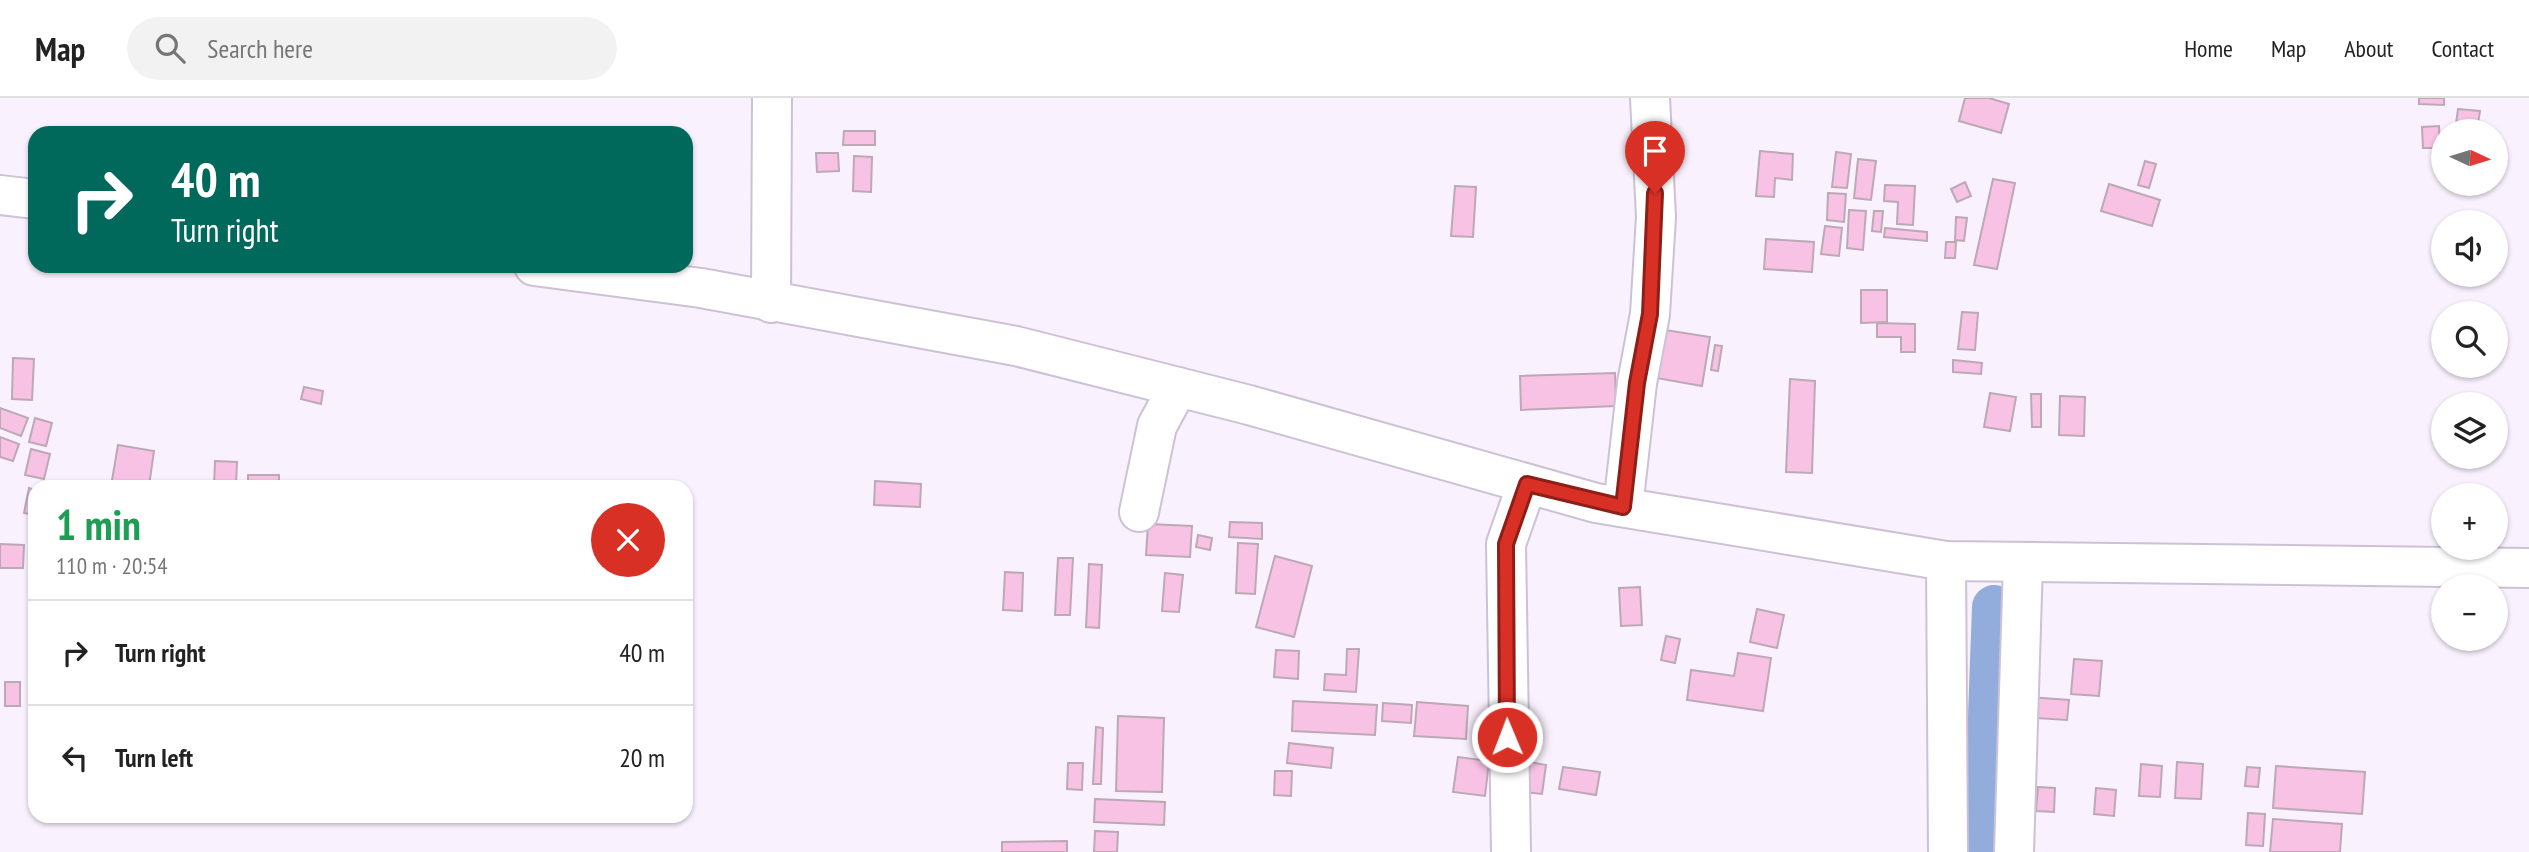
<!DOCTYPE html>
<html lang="en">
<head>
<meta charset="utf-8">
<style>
  body { margin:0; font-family:"PT Sans Narrow",sans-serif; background:#f2f2f2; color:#222; height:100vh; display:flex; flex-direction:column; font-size:26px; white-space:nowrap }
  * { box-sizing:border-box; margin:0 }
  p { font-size:23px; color:#767676 }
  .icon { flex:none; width:38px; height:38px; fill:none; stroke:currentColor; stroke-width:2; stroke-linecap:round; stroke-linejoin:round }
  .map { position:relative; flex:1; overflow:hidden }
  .side { position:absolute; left:28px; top:382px; width:665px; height:343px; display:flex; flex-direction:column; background:#fff; border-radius:21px; box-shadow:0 2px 5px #0004 }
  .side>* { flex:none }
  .hud { position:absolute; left:28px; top:28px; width:665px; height:147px; border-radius:21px; box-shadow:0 2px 5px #0004; background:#00695c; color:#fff; overflow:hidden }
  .needle { width:46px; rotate:94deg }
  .tools { position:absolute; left:2431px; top:21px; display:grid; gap:14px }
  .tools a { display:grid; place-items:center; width:77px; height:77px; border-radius:50%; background:#fff; box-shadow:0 2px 5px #0004; font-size:35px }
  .pin { position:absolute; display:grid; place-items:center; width:60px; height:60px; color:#fff; margin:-72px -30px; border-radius:50% 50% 50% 0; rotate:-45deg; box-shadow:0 0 7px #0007 }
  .pin .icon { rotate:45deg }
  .me { position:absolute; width:77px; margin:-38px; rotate:359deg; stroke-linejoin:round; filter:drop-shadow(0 0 5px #0008) }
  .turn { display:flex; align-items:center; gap:24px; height:147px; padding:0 28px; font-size:32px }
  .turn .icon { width:91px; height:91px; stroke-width:2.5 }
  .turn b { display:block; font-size:49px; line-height:60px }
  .round { display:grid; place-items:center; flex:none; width:74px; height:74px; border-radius:37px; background:#f2f2f2 }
  .head { display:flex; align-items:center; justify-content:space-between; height:119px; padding:0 28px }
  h1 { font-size:42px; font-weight:700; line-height:52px; color:#1e9e55 }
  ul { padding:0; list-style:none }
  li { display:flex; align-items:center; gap:21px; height:105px; padding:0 28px; border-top:2px solid #e0e0e0 }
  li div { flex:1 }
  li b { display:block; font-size:26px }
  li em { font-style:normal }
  header { display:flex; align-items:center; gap:42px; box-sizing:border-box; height:98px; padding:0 35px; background:#fff; border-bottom:2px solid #e0e0e0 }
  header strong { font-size:33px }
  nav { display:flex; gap:38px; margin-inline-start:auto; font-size:24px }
  .search { width:490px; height:63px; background:#f2f2f2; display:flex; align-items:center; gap:18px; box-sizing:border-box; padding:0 24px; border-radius:38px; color:#767676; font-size:26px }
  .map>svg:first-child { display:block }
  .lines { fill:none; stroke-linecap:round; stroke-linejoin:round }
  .canal { stroke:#92acdc; stroke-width:44 }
  .building { fill:#f8c2e5; stroke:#bda8b5; stroke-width:2 }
  .minor-casing { stroke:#cdc1d5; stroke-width:42 }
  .highway-casing { stroke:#cdc1d5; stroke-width:42 }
  .minor { stroke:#fff; stroke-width:38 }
  .highway { stroke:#fff; stroke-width:38 }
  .route-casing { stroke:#8d1f18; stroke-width:18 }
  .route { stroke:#d93025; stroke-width:12 }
</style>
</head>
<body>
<header>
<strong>Map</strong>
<div class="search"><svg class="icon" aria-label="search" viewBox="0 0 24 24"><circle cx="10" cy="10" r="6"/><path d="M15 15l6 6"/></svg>Search here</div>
<nav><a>Home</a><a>Map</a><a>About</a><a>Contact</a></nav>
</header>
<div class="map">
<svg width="2529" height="754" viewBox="0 0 2529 754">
  <rect width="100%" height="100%" fill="#f9f1fd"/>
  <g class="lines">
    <!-- canal -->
    <path class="canal" d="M1985 754 1994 509"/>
  </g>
  <!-- building -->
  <g class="building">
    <path d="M1965 0H1989L2009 6 2001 35 1959 23Z"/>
    <path d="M2419 0H2444V7L2419 6Z"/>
    <path d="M2458 11 2480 13 2477 33H2455Z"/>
    <path d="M2439 28 2440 50H2423L2422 29Z"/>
    <path d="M844 33H875V47H843Z"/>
    <path d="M1760 53 1793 56 1792 82 1775 80 1774 99 1756 98Z"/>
    <path d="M1836 54 1851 56 1847 90 1832 89Z"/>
    <path d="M816 55H838L839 73 817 74Z"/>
    <path d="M854 58 872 59 871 94 853 93Z"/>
    <path d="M1858 61 1876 63 1871 102 1854 100Z"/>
    <path d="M2145 63 2156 66 2149 90 2138 87Z"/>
    <path d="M1993 81 2015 85 1997 171 1974 167Z"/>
    <path d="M1965 84 1971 98 1957 104 1951 91Z"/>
    <path d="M2109 86 2160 102 2152 128 2101 113Z"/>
    <path d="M1885 87 1915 88 1913 127 1897 126 1898 104 1884 103Z"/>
    <path d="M1455 88 1476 89 1473 139 1451 138Z"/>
    <path d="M1828 95 1846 96 1844 124 1827 122Z"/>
    <path d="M1849 112 1866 113 1863 152 1847 150Z"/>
    <path d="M1874 113H1883L1881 134 1872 133Z"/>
    <path d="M1956 119 1967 120 1964 143 1955 142Z"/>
    <path d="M1825 128 1842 130 1839 158 1821 156Z"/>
    <path d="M1885 130 1927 134V143L1884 139Z"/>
    <path d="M1766 141 1814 144 1812 174 1764 171Z"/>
    <path d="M1946 144H1956L1955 160H1945Z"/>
    <path d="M1861 192H1887V224L1861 225Z"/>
    <path d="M1962 214 1978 215 1975 252 1958 251Z"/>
    <path d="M1877 225 1915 226V254H1901V239H1877Z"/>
    <path d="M1659 231 1710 239 1702 288 1651 279Z"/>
    <path d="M1715 247 1722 248 1718 273 1711 272Z"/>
    <path d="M13 260 34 261 32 302 12 301Z"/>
    <path d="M1953 262 1982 265 1981 276 1953 274Z"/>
    <path d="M1615 275 1616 308 1521 312 1520 278Z"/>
    <path d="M1790 281 1815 283 1812 375 1786 374Z"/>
    <path d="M304 289 323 293 321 306 301 301Z"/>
    <path d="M1990 295 2016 299 2010 333 1984 329Z"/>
    <path d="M2031 296H2041V329H2032Z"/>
    <path d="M2060 298 2085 299 2084 338 2059 337Z"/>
    <path d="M0 310 28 320 21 338 0 330Z"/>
    <path d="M35 320 52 325 46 348 29 344Z"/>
    <path d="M0 339 19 346 13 363 0 359Z"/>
    <path d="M118 347 154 353 149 388H111Z"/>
    <path d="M31 351 50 356 44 381 25 377Z"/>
    <path d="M215 363 237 364 236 388H214Z"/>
    <rect x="248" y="377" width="31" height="11"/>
    <path d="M875 383 921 386 920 409 874 407Z"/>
    <path d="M29 390 35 392V417L24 415Z"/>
    <path d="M1230 424 1262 425V441L1229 439Z"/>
    <path d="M1148 426 1192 428 1190 459 1146 457Z"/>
    <path d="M1198 437 1212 440 1210 452 1196 449Z"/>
    <path d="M1238 445 1258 446 1255 496 1236 495Z"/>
    <path d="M0 446 24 447 23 470H0Z"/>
    <path d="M1275 458 1312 468 1294 539 1256 529Z"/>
    <path d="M1058 460H1073L1070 517H1055Z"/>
    <path d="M1089 466 1102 467 1099 530 1086 529Z"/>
    <path d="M1005 474 1023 475 1022 513 1003 512Z"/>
    <path d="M1165 475 1183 477 1179 514 1162 513Z"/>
    <path d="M1640 489 1642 527 1621 528 1619 490Z"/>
    <path d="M1757 511 1784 517 1777 550 1750 544Z"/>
    <path d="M1666 538 1680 541 1675 565 1661 562Z"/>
    <path d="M1347 551H1359L1356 594 1324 592 1325 576 1346 577Z"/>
    <path d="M1276 552 1299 553 1298 581 1274 579Z"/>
    <path d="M1738 555 1771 560 1763 613 1687 602 1691 572 1734 578Z"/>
    <path d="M2074 561 2102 563 2099 598 2071 596Z"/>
    <rect x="5" y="584" width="15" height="24"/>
    <path d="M2004 597 2069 602 2067 622 2003 618Z"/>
    <path d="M1293 603 1377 607 1375 637 1292 633Z"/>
    <path d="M1417 604 1468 608 1466 641 1414 638Z"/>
    <path d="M1383 605 1412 607 1411 625 1382 623Z"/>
    <path d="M1118 618 1164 620 1162 694 1116 693Z"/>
    <path d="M1096 629 1103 630 1101 686H1093Z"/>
    <path d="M1289 645 1333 650 1331 670 1287 665Z"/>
    <path d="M1458 659 1489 663 1485 698 1453 694Z"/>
    <path d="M1529 664 1546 667 1542 696 1524 694Z"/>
    <path d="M2177 664 2203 666 2201 701 2175 700Z"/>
    <path d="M1068 665H1083L1082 692 1067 691Z"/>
    <path d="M2141 666 2162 668 2160 699 2139 698Z"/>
    <path d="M2276 668 2365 674 2362 716 2273 710Z"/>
    <path d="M1563 669 1600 674 1596 697 1559 691Z"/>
    <path d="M2247 669 2260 670 2258 689 2245 688Z"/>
    <path d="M1275 673H1292L1291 698 1274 697Z"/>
    <path d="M2038 689 2055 690 2054 714 2036 713Z"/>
    <path d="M2096 690 2116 692 2114 718 2094 716Z"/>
    <path d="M1095 701 1165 704 1164 727 1094 724Z"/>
    <path d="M2248 715 2265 716 2263 748 2246 747Z"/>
    <path d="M2273 721 2342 726 2340 754H2270Z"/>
    <path d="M1095 733 1118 734 1117 754H1094Z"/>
    <path d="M1067 743V754H1002V744Z"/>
  </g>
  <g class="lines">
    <defs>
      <g id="minor">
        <path d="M771 205 772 0"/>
        <path d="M1623 409 1637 285 1650 216 1656 119 1650 0"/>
        <path d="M1139 414 1157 328 1178 289"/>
        <path d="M1946 463 1948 754"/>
        <path d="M1511 754 1506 446 1527 386"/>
        <path d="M2014 754 2023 464"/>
      </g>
      <g id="highway">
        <path d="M0 97 35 101"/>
        <path d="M534 168 701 190 1016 248 1249 307 1596 405 1946 463 2529 470"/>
      </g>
    </defs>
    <!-- minor casing -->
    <use href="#minor" class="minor-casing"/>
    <!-- highway casing -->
    <use href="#highway" class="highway-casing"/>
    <!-- minor -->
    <use href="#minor" class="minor"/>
    <!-- highway -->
    <use href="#highway" class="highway"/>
  </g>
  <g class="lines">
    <defs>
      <path id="route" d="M1507 639 1506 446 1527 386 1623 409 1637 285 1650 216 1655 95"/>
    </defs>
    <!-- route casing -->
    <use href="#route" class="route-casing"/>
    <!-- route -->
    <use href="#route" class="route"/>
  </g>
</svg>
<div class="tools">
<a><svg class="needle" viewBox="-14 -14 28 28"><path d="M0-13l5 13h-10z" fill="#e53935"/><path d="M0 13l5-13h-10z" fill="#767676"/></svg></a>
<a><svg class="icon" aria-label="sound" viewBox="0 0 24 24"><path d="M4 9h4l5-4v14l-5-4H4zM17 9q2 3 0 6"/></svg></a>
<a><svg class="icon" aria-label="search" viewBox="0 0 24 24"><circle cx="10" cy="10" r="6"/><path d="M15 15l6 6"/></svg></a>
<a><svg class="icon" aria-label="layers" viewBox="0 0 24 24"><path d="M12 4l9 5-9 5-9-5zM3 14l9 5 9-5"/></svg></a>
<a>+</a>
<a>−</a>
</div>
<div class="pin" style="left:1655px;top:95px;background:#d93025"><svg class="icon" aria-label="arrive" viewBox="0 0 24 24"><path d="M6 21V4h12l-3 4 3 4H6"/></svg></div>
<svg class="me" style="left:1507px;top:639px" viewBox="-20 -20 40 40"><circle r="17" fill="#d93025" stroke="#fff" stroke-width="3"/><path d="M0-11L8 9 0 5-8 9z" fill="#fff"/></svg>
<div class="hud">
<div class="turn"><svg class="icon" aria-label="right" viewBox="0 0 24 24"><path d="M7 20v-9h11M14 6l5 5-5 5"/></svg><div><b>40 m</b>Turn right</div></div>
</div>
<section class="side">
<div class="head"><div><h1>1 min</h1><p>110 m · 20:54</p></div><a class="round" style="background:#d93025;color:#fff"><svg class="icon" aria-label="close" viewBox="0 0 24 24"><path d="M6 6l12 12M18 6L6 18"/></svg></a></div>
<ul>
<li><svg class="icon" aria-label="right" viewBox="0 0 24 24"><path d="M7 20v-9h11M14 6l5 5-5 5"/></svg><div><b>Turn right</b></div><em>40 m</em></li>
<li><svg class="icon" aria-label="left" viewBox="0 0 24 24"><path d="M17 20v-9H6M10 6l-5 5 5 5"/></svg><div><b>Turn left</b></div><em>20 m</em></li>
</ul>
</section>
</div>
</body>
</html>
